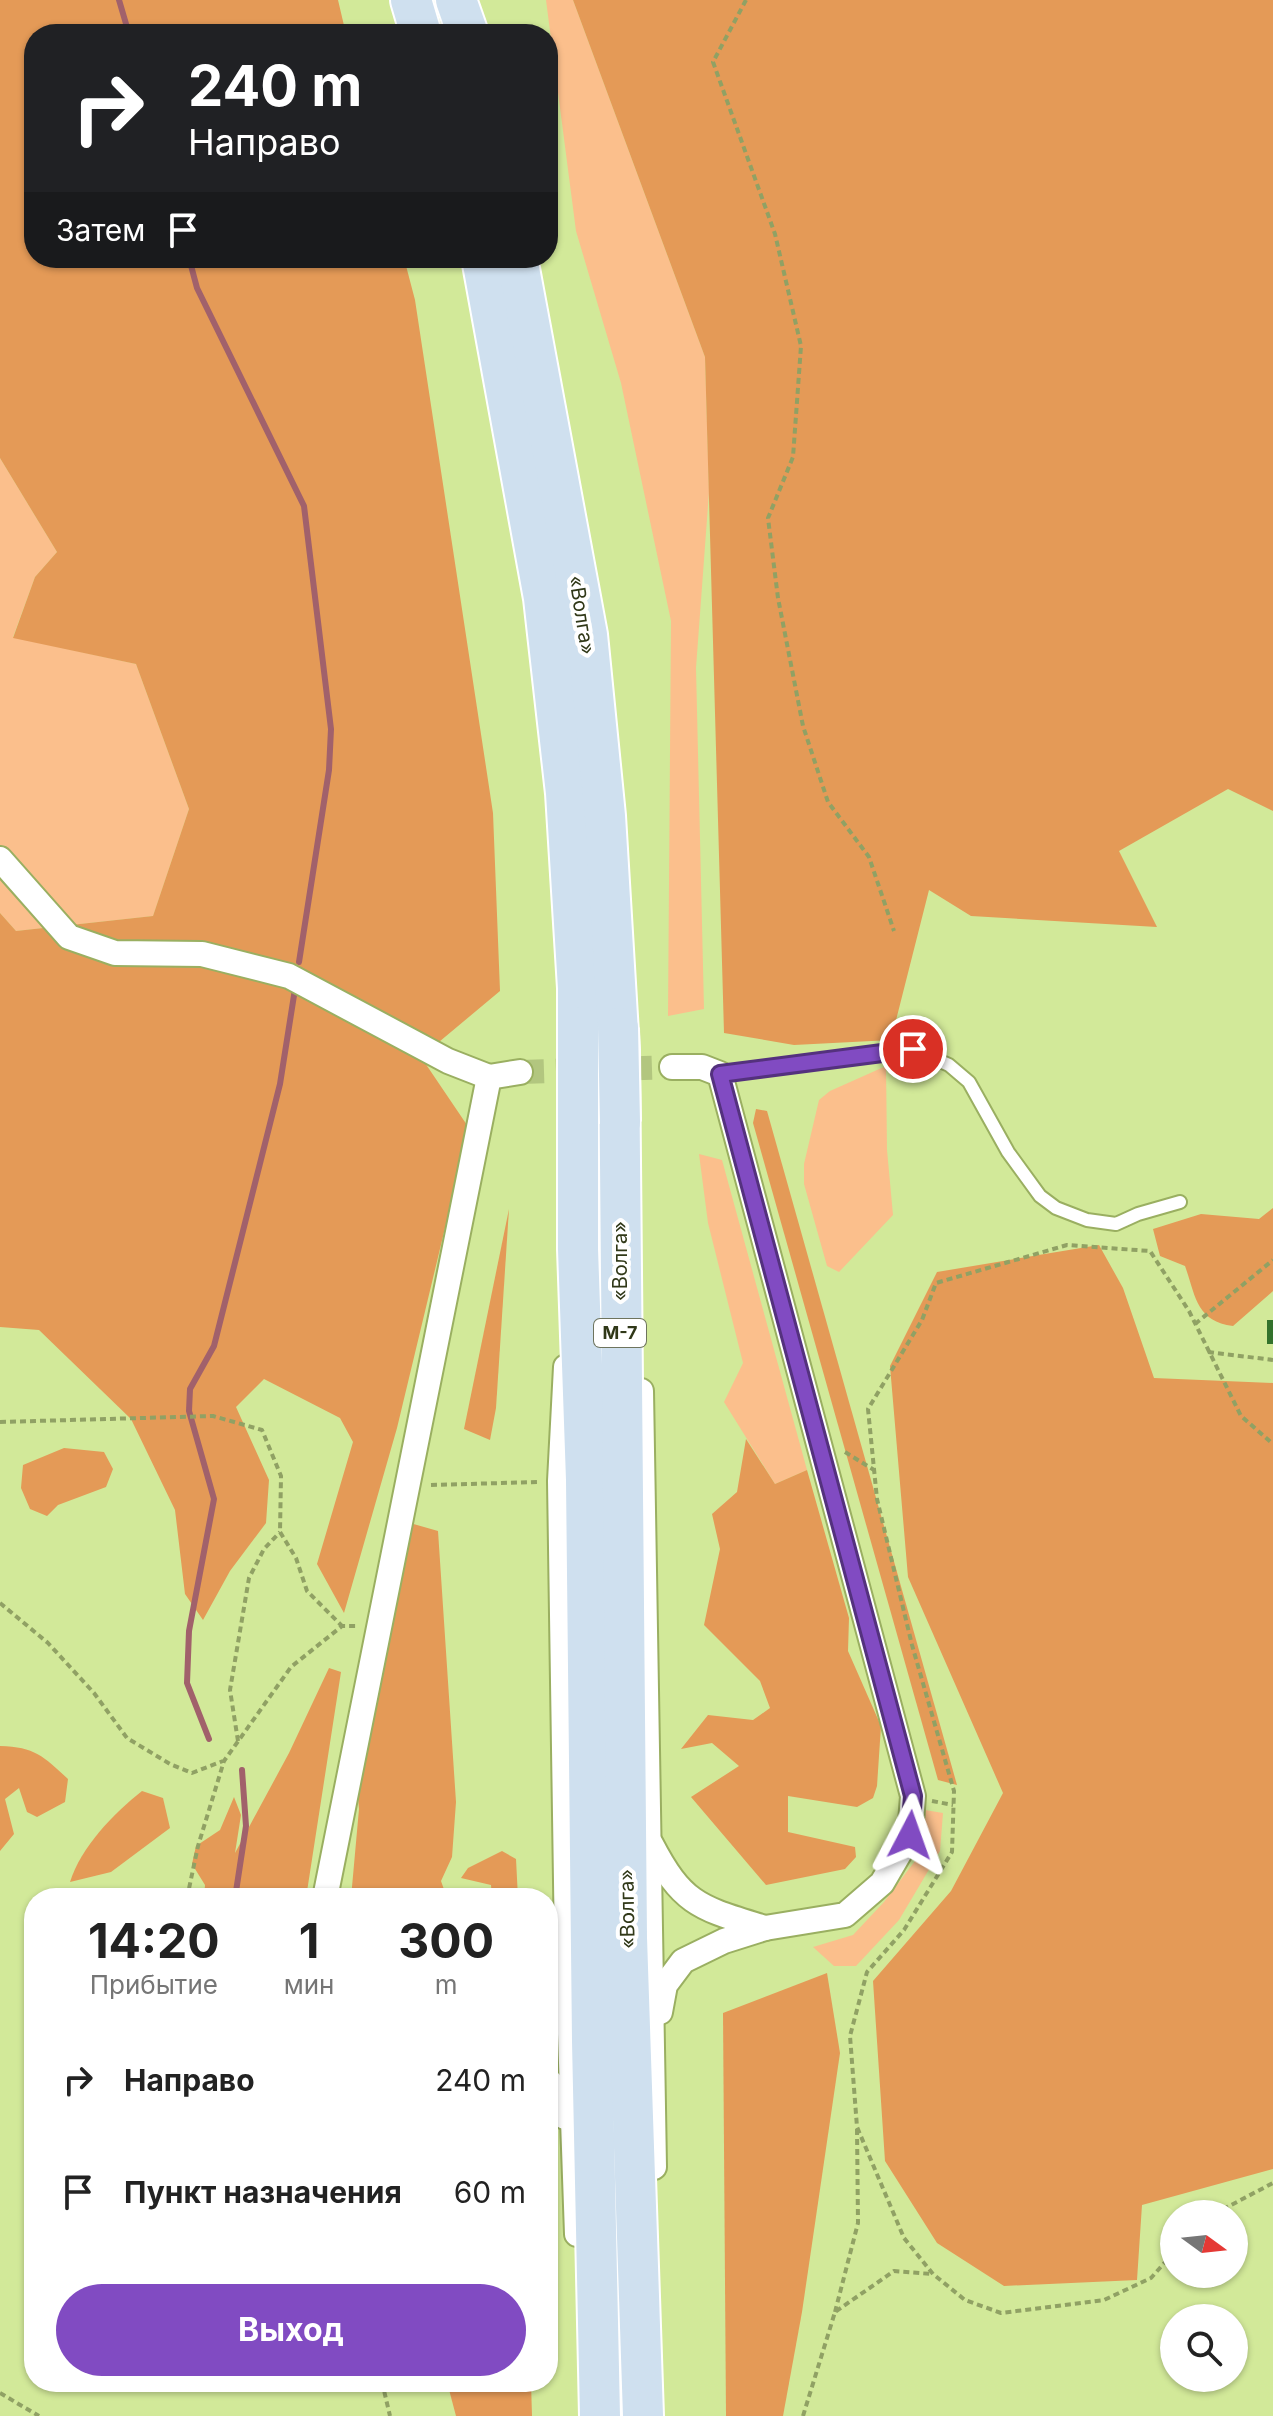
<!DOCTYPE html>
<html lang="ru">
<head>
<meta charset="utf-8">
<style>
  body { margin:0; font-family:Inter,sans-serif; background:#f2f2f2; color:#222; height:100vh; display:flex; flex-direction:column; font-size:30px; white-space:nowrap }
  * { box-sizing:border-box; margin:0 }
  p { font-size:26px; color:#767676 }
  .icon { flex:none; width:44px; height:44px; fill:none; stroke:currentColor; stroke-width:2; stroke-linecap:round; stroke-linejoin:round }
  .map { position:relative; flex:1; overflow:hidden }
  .panel { position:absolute; left:24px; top:1888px; width:534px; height:504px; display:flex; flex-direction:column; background:#fff; border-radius:32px; box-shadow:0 2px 6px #0004 }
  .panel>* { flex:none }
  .guide { position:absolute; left:24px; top:24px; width:534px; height:244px; border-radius:32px; box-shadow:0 2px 6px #0004; background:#202124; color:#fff; overflow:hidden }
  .needle { width:52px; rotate:105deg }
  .controls { position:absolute; left:1160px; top:2200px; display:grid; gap:16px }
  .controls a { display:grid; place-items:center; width:88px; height:88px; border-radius:50%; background:#fff; box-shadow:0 2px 6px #0004; font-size:40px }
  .pin { position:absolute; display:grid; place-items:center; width:68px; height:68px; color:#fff; margin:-34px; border:4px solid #fff; border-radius:50%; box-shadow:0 2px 8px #0007 }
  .me { position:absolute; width:88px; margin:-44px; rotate:4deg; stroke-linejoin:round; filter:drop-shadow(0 0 6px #0008) }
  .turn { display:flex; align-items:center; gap:28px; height:168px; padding:0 32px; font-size:36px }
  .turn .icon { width:104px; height:104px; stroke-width:2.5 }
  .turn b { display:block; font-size:56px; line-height:68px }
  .then { display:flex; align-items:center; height:76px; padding:0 32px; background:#0003; gap:16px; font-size:30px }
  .eta { display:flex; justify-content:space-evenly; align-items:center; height:136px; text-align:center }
  .eta b { font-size:48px; font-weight:700; line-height:56px }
  .cta { display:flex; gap:16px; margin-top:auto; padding:16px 32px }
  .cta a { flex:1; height:92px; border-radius:48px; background:#814bc2; color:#fff; font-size:32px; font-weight:700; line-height:92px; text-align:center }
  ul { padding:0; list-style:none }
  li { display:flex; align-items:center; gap:24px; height:112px; padding:0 32px }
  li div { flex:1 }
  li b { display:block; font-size:30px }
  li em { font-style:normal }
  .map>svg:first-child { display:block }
  .green { fill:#fbbf8c }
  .forest { fill:#e49a57 }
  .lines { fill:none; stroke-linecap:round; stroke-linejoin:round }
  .stream { stroke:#a1616b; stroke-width:6 }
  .building { fill:#33722c }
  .minor-tunnel { stroke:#b2c67f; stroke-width:24; stroke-dasharray:24 12; stroke-linecap:butt }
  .service-casing { stroke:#9aaf61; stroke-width:16 }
  .minor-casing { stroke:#9aaf61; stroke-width:28 }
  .trunk-casing { stroke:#fff; stroke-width:44 }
  .path { stroke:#90a164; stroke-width:4; stroke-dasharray:6 4; stroke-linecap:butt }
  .service { stroke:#fff; stroke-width:12 }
  .minor { stroke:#fff; stroke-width:24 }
  .trunk { stroke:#cfe0ef; stroke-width:40 }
  .trunk-bridge-casing { stroke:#fff; stroke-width:44; stroke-linecap:butt }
  .trunk-bridge { stroke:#cfe0ef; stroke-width:40 }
  .route-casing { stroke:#54317e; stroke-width:20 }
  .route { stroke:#814bc2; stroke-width:14 }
  .labels { text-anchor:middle; stroke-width:8; stroke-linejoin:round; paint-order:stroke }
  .shield { fill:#fff; stroke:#6e745d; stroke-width:2 }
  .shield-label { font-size:18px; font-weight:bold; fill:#303818 }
  .street-label { font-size:20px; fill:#303818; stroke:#fff }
</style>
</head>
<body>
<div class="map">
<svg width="1273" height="2416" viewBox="0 0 1273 2416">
  <rect width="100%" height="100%" fill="#d2e999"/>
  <!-- green -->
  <g class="green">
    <path d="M546 0H573L705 357 709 492 696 668 704 1009 668 1016 671 621 621 383 576 231Z"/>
    <path d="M0 458 57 552 35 577 13 637 136 664 189 809 153 916 16 931 0 913Z"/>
    <path d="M886 1066 887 1150 893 1215 839 1272 827 1266 804 1184V1164L819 1100 830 1091Z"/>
    <path d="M699 1154 722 1160 807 1470 775 1484 724 1402 743 1363 708 1223Z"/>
    <path d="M925 1810 943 1813 940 1851 899 1920 856 1966H834L813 1947 853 1935 884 1902 915 1861Z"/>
  </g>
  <!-- forest -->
  <g class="forest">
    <path d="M0 0H338L346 34H34V258H404L415 300 493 813 500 991 421 1057 469 1128 397 1428 344 1613 317 1564 353 1442 340 1418 264 1379 236 1407 269 1480 266 1523 230 1571 203 1620 185 1594 175 1510 131 1419 39 1330 0 1327V913L16 931 153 916 189 809 136 664 13 638 35 577 57 552 0 458Z"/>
    <path d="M573 0H1273V811L1228 789 1119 851 1157 927 971 916 929 890 891 1040 794 1045 724 1033 705 357Z"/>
    <path d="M756 1109 767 1111 957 1785 938 1780 753 1123Z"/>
    <path d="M1273 1208V1291L1233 1326C1196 1321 1196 1297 1185 1266L1160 1256 1153 1229 1201 1214 1259 1219Z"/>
    <path d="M509 1209 496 1408 490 1440 464 1429Z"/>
    <path d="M1099 1245 1123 1288 1154 1378 1273 1383V2169L1142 2205 1137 2280 1004 2286 937 2243 885 2161 873 1981 951 1891 1003 1793 908 1577 890 1366 937 1272Z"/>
    <path d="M746 1439 775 1484 807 1470 849 1618 848 1651 881 1726 877 1786 873 1798 857 1807 788 1796V1832L855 1847 856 1857 845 1869 766 1885 691 1797 739 1766 712 1743 681 1749 708 1715 753 1720 770 1708 760 1681 704 1625 720 1549 712 1514 737 1492Z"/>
    <path d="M64 1448 104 1452 113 1469 106 1487 58 1505 47 1516 30 1509 21 1488 23 1465Z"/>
    <path d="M410 1523 438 1531 456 1802 452 1857 441 1881 447 1898H351L359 1809 357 1786Z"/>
    <path d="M329 1668 341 1672 306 1898H204L205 1885 192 1864 196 1846 220 1830 234 1797 241 1815 235 1853 289 1753Z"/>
    <path d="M0 1746C35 1747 43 1756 68 1779L65 1802 37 1817 27 1812 19 1788 5 1799 14 1834 0 1851Z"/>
    <path d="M142 1791 163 1798 170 1828 111 1872 70 1882C81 1847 113 1814 142 1791Z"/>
    <path d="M502 1851 516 1859 518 1898H492L491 1885 461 1878 468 1868Z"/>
    <path d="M827 1973 840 2053 802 2312 783 2416H726L723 2013Z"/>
    <path d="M447 2382H531L532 2416H456Z"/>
  </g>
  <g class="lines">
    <!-- stream -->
    <g class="stream">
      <path d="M119 0 129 34"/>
      <path d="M189 258 197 288 304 506 331 729 329 770 299 962"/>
      <path d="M209 1739 187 1683 189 1631 214 1499 189 1411 190 1389 214 1346 280 1084 295 989"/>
      <path d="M235 1898 246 1826 242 1770"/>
    </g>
  </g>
  <!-- building -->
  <rect class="building" x="1267" y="1320" width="6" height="24"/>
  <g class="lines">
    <!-- minor-tunnel -->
    <path class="minor-tunnel" d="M520 1072 672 1067"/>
    <defs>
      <path id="service" d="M720 1074 913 1049 949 1065 969 1082 1008 1152 1040 1196 1056 1208 1087 1220 1116 1224 1138 1214 1180 1202"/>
      <g id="minor">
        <path d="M0 859 69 937 115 953 202 954 289 976 448 1061 489 1077"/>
        <path d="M566 1367 560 1481 567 1948 577 2234"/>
        <path d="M641 1391 654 2167"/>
        <path d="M651 1844C683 1906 701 1908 765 1928"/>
        <path d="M325 1898 489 1077 520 1072"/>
        <path d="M548 1987 566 1950"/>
        <path d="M660 2012 665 1985 683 1961 724 1941 765 1928 845 1915 882 1883 910 1835 913 1796 720 1074 702 1067H672"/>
        <path d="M548 2080 555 2087 565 2117"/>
      </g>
      <g id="trunk">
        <path d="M411 0 421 34"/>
        <path d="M456 0 468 34"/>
        <path d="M482 258 544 598 566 793 578 988V1249L586 1480 592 2041 600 2416"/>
        <path d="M517 258 587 635 605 816 619 1050 627 1938 643 2416"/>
      </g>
    </defs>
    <!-- service casing -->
    <use href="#service" class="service-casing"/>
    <!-- minor casing -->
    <use href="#minor" class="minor-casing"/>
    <!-- trunk casing -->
    <use href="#trunk" class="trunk-casing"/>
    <!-- path -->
    <g class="path">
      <path d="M746 0 713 62 775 234 801 346 793 457 768 518 778 598 803 726 828 802 869 857 894 931"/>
      <path d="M1195 1324 1273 1260"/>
      <path d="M1208 1352 1273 1360"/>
      <path d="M0 1422 213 1416 262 1430 281 1476 280 1532 296 1558 307 1591 342 1626"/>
      <path d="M845 1452 874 1470"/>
      <path d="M431 1485 538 1482"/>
      <path d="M0 1603 48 1643 94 1693 127 1738 170 1764 192 1773 223 1761"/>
      <path d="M238 1741 230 1690 249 1578 264 1549 280 1532"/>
      <path d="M932 1801 953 1805"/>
      <path d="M187 1898 198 1846 224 1761 291 1667 342 1626H356"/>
      <path d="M1214 2214 1273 2183"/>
      <path d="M1174 2252 1151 2278 1104 2300 1001 2313 965 2300 933 2274 904 2238 857 2127 850 2036 867 1972 904 1930 952 1852 954 1791 912 1645 877 1499 868 1409 922 1320 936 1283 1067 1245 1150 1251 1189 1311 1241 1416 1273 1444"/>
      <path d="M835 2312 858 2223 857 2129"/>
      <path d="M382 2382 390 2416"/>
      <path d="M0 2393 39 2416"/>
      <path d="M803 2416 835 2312 894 2271 931 2274"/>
    </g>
    <!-- service -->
    <use href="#service" class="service"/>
    <!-- minor -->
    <use href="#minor" class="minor"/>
    <!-- trunk -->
    <use href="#trunk" class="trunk"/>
    <defs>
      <g id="trunk-bridge">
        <path d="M578 1027V1124"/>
        <path d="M618 1028 620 1122"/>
      </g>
    </defs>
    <!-- trunk-bridge casing -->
    <use href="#trunk-bridge" class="trunk-bridge-casing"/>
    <!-- trunk-bridge -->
    <use href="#trunk-bridge" class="trunk-bridge"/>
  </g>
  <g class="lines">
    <defs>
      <path id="route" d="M910 1835 913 1796 720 1074 913 1049"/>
    </defs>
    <!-- route casing -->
    <use href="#route" class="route-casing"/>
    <!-- route -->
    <use href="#route" class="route"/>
  </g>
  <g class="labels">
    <!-- shield labels -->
    <rect class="shield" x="594" y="1319" width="52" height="28" rx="6"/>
    <g class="shield-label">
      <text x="620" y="1339">М-7</text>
    </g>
    <!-- street labels -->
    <g class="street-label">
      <text transform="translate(582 615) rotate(81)" y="7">«Волга»</text>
      <text transform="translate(620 1261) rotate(-90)" y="7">«Волга»</text>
      <text transform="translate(627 1909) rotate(-91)" y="7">«Волга»</text>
    </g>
  </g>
</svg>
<div class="controls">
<a><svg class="needle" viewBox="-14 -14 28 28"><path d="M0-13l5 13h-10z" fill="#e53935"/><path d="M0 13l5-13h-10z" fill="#767676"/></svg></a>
<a><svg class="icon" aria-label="search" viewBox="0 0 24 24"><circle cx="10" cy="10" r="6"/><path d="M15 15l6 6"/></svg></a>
</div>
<div class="pin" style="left:913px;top:1049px;background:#d93025"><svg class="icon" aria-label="arrive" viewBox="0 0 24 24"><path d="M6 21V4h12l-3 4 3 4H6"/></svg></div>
<svg class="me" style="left:910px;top:1835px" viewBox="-20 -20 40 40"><path d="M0-17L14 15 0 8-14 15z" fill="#814bc2" stroke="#fff" stroke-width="4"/></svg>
<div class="guide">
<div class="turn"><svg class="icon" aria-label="right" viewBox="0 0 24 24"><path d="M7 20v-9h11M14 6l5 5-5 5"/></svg><div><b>240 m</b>Направо</div></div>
<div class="then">Затем<svg class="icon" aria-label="arrive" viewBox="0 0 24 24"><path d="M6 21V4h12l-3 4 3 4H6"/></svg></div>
</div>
<section class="panel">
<div class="eta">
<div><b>14:20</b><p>Прибытие</p></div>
<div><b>1</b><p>мин</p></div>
<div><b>300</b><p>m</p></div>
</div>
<ul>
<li><svg class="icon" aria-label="right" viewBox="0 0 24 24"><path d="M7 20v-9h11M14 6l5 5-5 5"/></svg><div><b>Направо</b></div><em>240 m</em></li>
<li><svg class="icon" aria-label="arrive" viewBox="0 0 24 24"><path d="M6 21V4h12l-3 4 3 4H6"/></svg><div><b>Пункт назначения</b></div><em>60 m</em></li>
</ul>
<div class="cta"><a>Выход</a></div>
</section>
</div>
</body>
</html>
